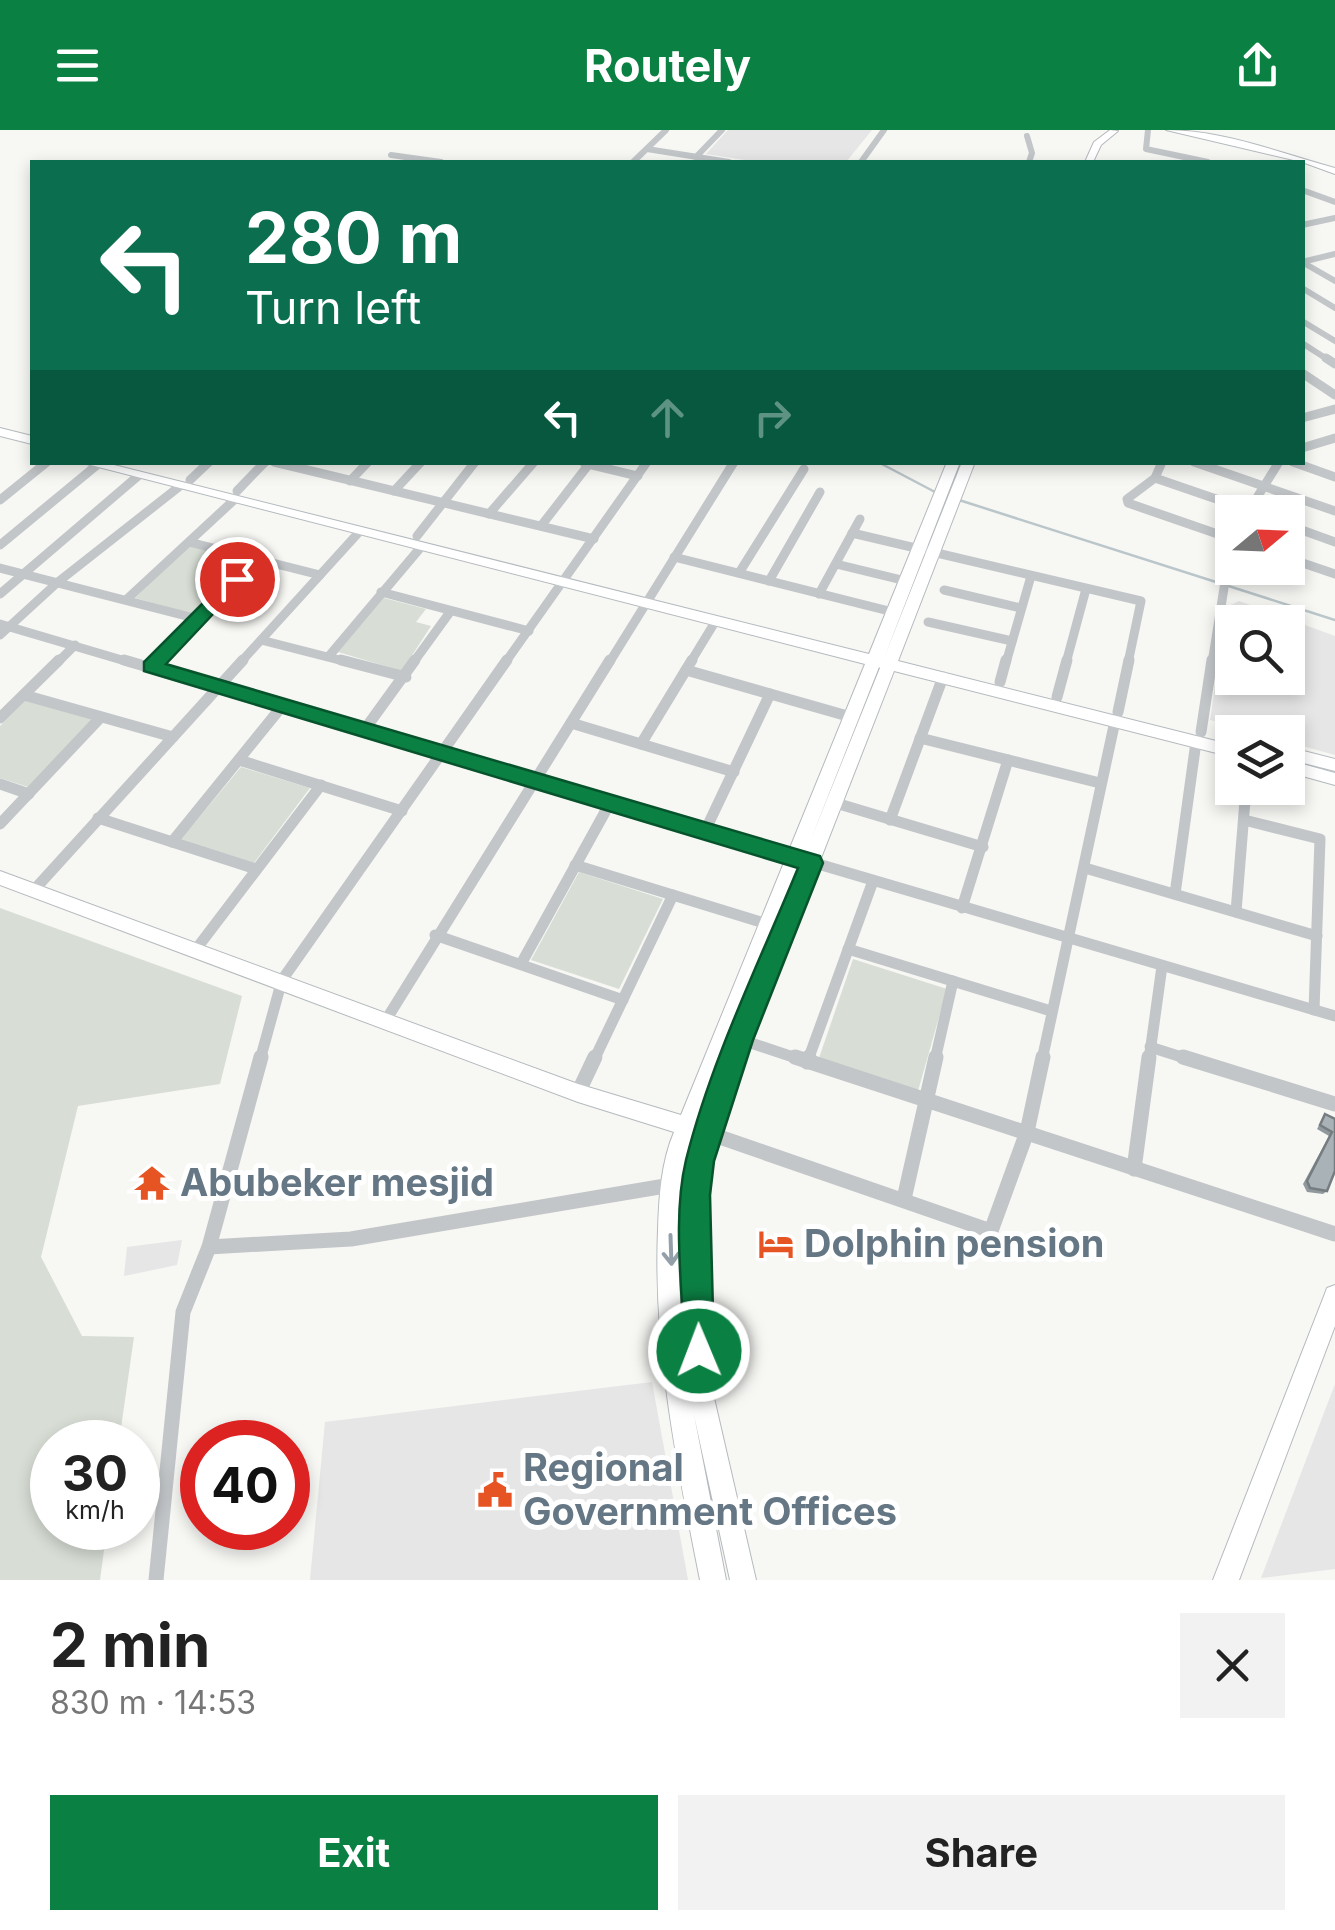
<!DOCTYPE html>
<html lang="en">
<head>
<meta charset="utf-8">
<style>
  body { margin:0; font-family:Inter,sans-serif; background:#f2f2f2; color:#222; height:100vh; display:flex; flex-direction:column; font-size:38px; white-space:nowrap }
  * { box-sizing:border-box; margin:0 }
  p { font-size:32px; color:#767676 }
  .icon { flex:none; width:55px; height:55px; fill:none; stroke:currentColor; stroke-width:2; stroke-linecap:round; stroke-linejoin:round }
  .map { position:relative; height:1450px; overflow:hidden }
  .details { display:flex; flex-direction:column; background:#fff; flex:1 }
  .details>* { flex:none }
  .guide { position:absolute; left:30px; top:30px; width:1275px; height:305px; border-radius:0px; box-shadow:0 5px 15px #0003; background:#0b6e4f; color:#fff; overflow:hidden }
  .needle { width:65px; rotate:71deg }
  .controls { position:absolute; left:1215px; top:365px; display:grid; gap:20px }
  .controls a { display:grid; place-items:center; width:90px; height:90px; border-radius:0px; background:#fff; box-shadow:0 5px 15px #0003; font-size:50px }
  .speed { position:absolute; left:30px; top:1290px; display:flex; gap:20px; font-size:50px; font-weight:700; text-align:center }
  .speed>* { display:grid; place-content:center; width:130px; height:130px; border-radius:50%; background:#fff; box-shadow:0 5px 15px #0003; line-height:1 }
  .speed small { font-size:25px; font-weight:400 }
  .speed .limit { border:15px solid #d22; background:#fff; color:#111 }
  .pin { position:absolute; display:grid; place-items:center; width:85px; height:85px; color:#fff; margin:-42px; border:5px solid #fff; border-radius:50%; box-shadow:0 2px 10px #0007 }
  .me { position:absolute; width:110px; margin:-55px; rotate:359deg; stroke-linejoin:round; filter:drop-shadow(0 0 8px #0008) }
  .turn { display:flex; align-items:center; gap:35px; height:210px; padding:0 50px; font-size:45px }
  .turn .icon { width:130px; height:130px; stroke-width:2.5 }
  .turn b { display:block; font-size:70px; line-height:85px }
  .lanes { display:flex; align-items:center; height:95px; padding:0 50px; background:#0003; justify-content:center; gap:50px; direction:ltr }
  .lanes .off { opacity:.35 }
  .round { display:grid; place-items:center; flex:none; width:105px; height:105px; border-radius:0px; background:#f2f2f2 }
  .head { display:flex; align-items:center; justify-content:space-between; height:170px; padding:0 50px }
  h1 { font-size:60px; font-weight:700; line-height:75px }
  .cta { display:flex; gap:20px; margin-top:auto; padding:20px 50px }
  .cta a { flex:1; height:115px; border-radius:0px; background:#0b8043; color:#fff; font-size:40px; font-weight:700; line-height:115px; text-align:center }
  .cta a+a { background:#f2f2f2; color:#222 }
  header { display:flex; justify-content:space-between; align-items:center; height:130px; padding:0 50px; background:#0b8043; color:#fff; font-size:45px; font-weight:700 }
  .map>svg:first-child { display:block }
  .built { fill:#e5e6e5; fill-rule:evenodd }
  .green { fill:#d8ded5 }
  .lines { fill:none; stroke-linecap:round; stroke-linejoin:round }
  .stream { stroke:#bac6ca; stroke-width:2.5 }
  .secondary-casing { stroke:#b4babe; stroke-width:2 }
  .street-far3 { stroke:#c2c6c9; stroke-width:6 }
  .street-far2 { stroke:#c2c6c9; stroke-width:9 }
  .street-far1 { stroke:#c2c6c9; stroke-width:11 }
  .street { stroke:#c2c6c9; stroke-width:15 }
  .secondary { fill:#fff; fill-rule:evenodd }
  .wall { fill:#90999d }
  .building { fill:#a8b2b7; stroke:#767d80; stroke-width:2.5 }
  .oneway { stroke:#93a0aa }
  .route { fill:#0b8043; stroke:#07532c; stroke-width:2.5 }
  .labels { text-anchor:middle; stroke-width:10; stroke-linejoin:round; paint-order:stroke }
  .near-poi-label { font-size:38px; font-weight:bold; fill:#657785; stroke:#fff; text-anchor:start }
</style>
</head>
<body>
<header><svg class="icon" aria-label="menu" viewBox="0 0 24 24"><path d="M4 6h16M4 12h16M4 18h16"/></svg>Routely<svg class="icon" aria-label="share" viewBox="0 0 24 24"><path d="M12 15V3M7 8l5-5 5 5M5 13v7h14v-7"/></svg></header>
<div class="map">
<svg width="1335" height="1450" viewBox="0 0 1335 1450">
  <rect width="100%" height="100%" fill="#f7f7f4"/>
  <!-- built -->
  <g class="built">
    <path d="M728 0H872L846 32H758L706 24Z"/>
    <path d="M1239 471 1335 506V625L1288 612V602H1254L1210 590 1227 477ZM1232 492H1288V548H1232Z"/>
    <path d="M182 1110 177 1135 124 1146 127 1117Z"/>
    <path d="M652 1252 688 1450H310L325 1292Z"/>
    <path d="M1335 1254V1439L1261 1448Z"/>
  </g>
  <!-- green -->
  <g class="green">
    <path d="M190 415 249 431 196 485 135 468Z"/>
    <path d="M384 468 426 479 416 492 431 496 402 541 338 522Z"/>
    <path d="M26 570 93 590 28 657 0 648V596Z"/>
    <path d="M241 637 310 658 254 733 181 709Z"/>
    <path d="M579 742 663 769 619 859 531 830Z"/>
    <path d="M0 778 242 866 220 954 78 976 41 1127 82 1206 134 1207 119 1312H52V1398H107L100 1450H0Z"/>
    <path d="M853 829 947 859 918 961 819 928Z"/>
  </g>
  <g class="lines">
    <!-- stream -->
    <g class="stream">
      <path d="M878 332 935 362"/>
      <path d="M959 370 1335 490"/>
    </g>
    <defs>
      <g id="secondary">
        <path d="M1110 0 1118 1 1101 15 1093 32H1085L1094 12Z"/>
        <path d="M1166 0C1222 0 1281 23 1335 38V44L1302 32Z"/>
        <path d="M0 298 32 306V314L0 306Z"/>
        <path d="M79 332H102L869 524 947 332H960L884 528 962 332H975L898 531 1232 615V627L894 541 750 910 707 1050 714 1268 756 1450H730L694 1285 726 1450H700C677 1335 653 1218 658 1100 659 1067 661 1033 674 1002L578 972 0 755V741L578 954 681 985 865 534ZM879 537 880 538 811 709ZM725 926 704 992 699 991ZM693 1008 698 1010 685 1050 690 1258C680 1192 668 1069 693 1008Z"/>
        <path d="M1288 617 1335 629V641L1288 629Z"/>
        <path d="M1288 630 1335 643V655L1288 642Z"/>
        <path d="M1335 1155V1196L1239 1450H1213L1324 1166 1327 1158Z"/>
      </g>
    </defs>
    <!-- secondary casing -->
    <use href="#secondary" class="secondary-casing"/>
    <!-- street-far3 -->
    <g class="street-far3">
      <path d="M1148 0 1146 19 1208 32"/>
      <path d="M1027 6 1032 23 1029 32"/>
      <path d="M647 19 729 32"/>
      <path d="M391 25 441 32"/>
      <path d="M696 27 722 0"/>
      <path d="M633 32 666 0"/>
      <path d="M861 32 884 0"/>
      <path d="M1302 60 1335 72"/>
      <path d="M1302 95 1335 88"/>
      <path d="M1302 132 1335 151"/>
      <path d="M1302 132 1335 124"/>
      <path d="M1302 158 1335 178"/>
      <path d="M1302 191 1335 211"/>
      <path d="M1302 213 1330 231"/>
    </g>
    <!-- street-far2 -->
    <g class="street-far2">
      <path d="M1326 228 1335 234"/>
      <path d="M1302 243 1335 265"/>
      <path d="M1302 288 1335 279"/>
      <path d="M1302 318 1335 308"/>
      <path d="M274 332 594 409"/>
      <path d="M1162 332 1155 348 1127 369 1128 373 1232 409"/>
      <path d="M1194 332 1335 381"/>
      <path d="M1293 332 1335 347"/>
      <path d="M584 333 638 346"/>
      <path d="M1155 348 1254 382"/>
      <path d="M190 350 209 332"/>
      <path d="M350 351 368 332"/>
      <path d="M237 361 265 332"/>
      <path d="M394 361 421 332"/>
      <path d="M0 370 47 332"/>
      <path d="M1248 382 1279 332"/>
      <path d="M489 384 534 332"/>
      <path d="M1288 395 1335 412"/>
      <path d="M541 396 589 334"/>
      <path d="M852 403 1141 471 1128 533"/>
      <path d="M417 406 475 332"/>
      <path d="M189 412 320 445"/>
      <path d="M0 415 97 335"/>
      <path d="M674 427 893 482"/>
      <path d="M1288 428 1335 444"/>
      <path d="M836 434 906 451"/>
      <path d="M0 438 198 489"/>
      <path d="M739 443 804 339"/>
      <path d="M769 451 820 362"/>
      <path d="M944 460 1021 478"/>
      <path d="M381 462 529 501"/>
      <path d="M0 464 138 346"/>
      <path d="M819 464 860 389"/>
      <path d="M127 469 234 370"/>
      <path d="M928 492 1012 511"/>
      <path d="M0 494 132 533"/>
      <path d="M0 505 58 452 180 356"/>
      <path d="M261 510 351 533"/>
      <path d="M329 526 421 417"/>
      <path d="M57 533 75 515"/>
      <path d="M155 533 257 429"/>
      <path d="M240 533 360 401"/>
      <path d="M413 533 450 482"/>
      <path d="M505 533 647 332"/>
      <path d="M609 533 734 332"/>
      <path d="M690 533 715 492"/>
      <path d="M1006 533 1031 446"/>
      <path d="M1066 533 1086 459"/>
      <path d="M1212 533 1232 408"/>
    </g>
    <!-- street-far1 -->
    <g class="street-far1">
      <path d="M124 530 1335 886"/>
      <path d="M341 530 406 547"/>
      <path d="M152 536 158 530"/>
      <path d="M686 540 851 587"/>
      <path d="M1000 552 1006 530"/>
      <path d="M24 565 173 607"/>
      <path d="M1057 567 1067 530"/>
      <path d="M1118 582 1129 530"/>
      <path d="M0 588 59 530"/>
      <path d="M571 593 734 642"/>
      <path d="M365 599 415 530"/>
      <path d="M1201 602 1212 530"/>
      <path d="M920 608 1100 653"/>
      <path d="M641 614 692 530"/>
      <path d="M239 630 402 681"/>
      <path d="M0 654 29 664"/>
      <path d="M829 671 983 717"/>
      <path d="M98 688 256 739"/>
      <path d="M890 690 943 547"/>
      <path d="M1244 690 1320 709 1314 880"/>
      <path d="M0 694 101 587"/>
      <path d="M705 701 770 564"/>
      <path d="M172 712 283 575"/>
      <path d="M575 735 767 794"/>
      <path d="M1085 738 1317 806"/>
      <path d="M34 760 243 530"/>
      <path d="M1175 764 1196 612"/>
      <path d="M962 778 1008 630"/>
      <path d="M1236 782 1246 658"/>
      <path d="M435 805 623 870"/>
      <path d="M197 818 321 655"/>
      <path d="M848 819 1051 881"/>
      <path d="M521 834 610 673"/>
      <path d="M386 890 610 530"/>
      <path d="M736 908 802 930"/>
      <path d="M1150 917 1191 930"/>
      <path d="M260 930 282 850 507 530"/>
      <path d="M594 930 673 765"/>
      <path d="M808 930 873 751"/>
      <path d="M935 930 953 851"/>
      <path d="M1042 930 1115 591"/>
      <path d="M1149 930 1162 836"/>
    </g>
    <!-- street -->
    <g class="street">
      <path d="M795 927 1335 1104"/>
      <path d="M1183 927 1335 974"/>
      <path d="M807 932 809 927"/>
      <path d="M578 963 595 927"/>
      <path d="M708 1003 991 1101 1027 1002 1043 927"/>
      <path d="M1134 1039 1149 927"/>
      <path d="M904 1069 936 927"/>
      <path d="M209 1117 351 1109 671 1055"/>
      <path d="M156 1450 183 1182 209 1117 261 927"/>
    </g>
    <!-- secondary -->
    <use href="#secondary" class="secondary"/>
  </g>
  <!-- wall -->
  <path class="wall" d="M1325 984 1335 989 1327 1061 1323 1064 1307 1062 1303 1054 1329 1006 1317 999Z"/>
  <!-- building -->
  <path class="building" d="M1325 984 1335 989V1041L1327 1061 1310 1058 1307 1051 1332 1002 1320 995Z"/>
  <!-- one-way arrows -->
  <defs><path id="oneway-shaft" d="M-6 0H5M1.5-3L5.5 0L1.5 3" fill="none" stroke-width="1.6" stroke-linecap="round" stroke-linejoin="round" transform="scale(2.5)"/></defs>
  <use class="oneway" href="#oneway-shaft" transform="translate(671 1120) rotate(88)"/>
  <!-- route -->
  <path class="route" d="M231 445 246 449 166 534 820 726 823 733 753 910 714 1031 710 1065 714 1221 710 1232 699 1236 688 1232 684 1221C683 1160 672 1089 686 1030 711 930 759 833 798 738L144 541V532Z"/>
  <!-- icons -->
  <defs>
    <symbol id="temple-bare" viewBox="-9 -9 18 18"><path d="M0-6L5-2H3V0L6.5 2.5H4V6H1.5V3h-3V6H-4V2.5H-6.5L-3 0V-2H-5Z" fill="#e75423" stroke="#fff" stroke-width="2.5" paint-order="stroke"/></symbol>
    <symbol id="hotel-bare" viewBox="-9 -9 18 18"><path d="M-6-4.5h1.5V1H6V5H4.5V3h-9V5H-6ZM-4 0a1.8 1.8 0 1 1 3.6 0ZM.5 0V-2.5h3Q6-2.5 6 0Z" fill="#e75423" stroke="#fff" stroke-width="2.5" paint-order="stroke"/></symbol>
    <symbol id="civic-bare" viewBox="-9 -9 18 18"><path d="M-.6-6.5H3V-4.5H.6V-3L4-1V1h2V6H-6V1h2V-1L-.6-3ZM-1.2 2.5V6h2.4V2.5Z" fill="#e75423" stroke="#fff" stroke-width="2.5" paint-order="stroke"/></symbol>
  </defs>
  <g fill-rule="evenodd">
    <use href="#temple-bare" x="127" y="1028" width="50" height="50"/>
    <use href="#hotel-bare" x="751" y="1089" width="50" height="50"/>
    <use href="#civic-bare" x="470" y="1335" width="50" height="50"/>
  </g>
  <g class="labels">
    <!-- near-poi labels -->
    <g class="near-poi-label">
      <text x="180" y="1066">Abubeker mesjid</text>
      <text x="804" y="1127">Dolphin pension</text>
      <text x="523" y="1351">Regional<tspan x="523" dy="44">Government Offices</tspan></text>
    </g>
  </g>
</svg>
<div class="controls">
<a><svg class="needle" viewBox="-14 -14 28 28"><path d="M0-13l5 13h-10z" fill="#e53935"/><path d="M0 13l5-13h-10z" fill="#767676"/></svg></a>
<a><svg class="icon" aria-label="search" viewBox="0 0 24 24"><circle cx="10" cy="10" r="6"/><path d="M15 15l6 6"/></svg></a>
<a><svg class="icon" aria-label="layers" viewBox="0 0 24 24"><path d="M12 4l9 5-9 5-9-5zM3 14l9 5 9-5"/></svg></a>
</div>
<div class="speed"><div>30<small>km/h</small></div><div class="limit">40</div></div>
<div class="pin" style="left:237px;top:449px;background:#d93025"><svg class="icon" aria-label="arrive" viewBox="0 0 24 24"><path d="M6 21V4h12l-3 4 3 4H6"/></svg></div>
<svg class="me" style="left:699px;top:1221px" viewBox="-20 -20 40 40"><circle r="17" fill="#0b8043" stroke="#fff" stroke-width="3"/><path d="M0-11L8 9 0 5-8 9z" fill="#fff"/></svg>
<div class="guide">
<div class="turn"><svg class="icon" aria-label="left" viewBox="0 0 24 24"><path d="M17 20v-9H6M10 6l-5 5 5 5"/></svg><div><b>280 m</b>Turn left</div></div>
<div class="lanes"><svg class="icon" aria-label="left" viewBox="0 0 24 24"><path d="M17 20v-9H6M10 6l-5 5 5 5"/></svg><svg class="icon off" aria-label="ahead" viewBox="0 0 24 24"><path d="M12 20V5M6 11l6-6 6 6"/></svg><svg class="icon off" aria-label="right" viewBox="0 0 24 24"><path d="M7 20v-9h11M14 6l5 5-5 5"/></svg></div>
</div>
</div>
<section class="details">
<div class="head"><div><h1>2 min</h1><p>830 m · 14:53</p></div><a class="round"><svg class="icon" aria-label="close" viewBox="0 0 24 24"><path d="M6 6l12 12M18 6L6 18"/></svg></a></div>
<div class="cta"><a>Exit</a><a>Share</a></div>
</section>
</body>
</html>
